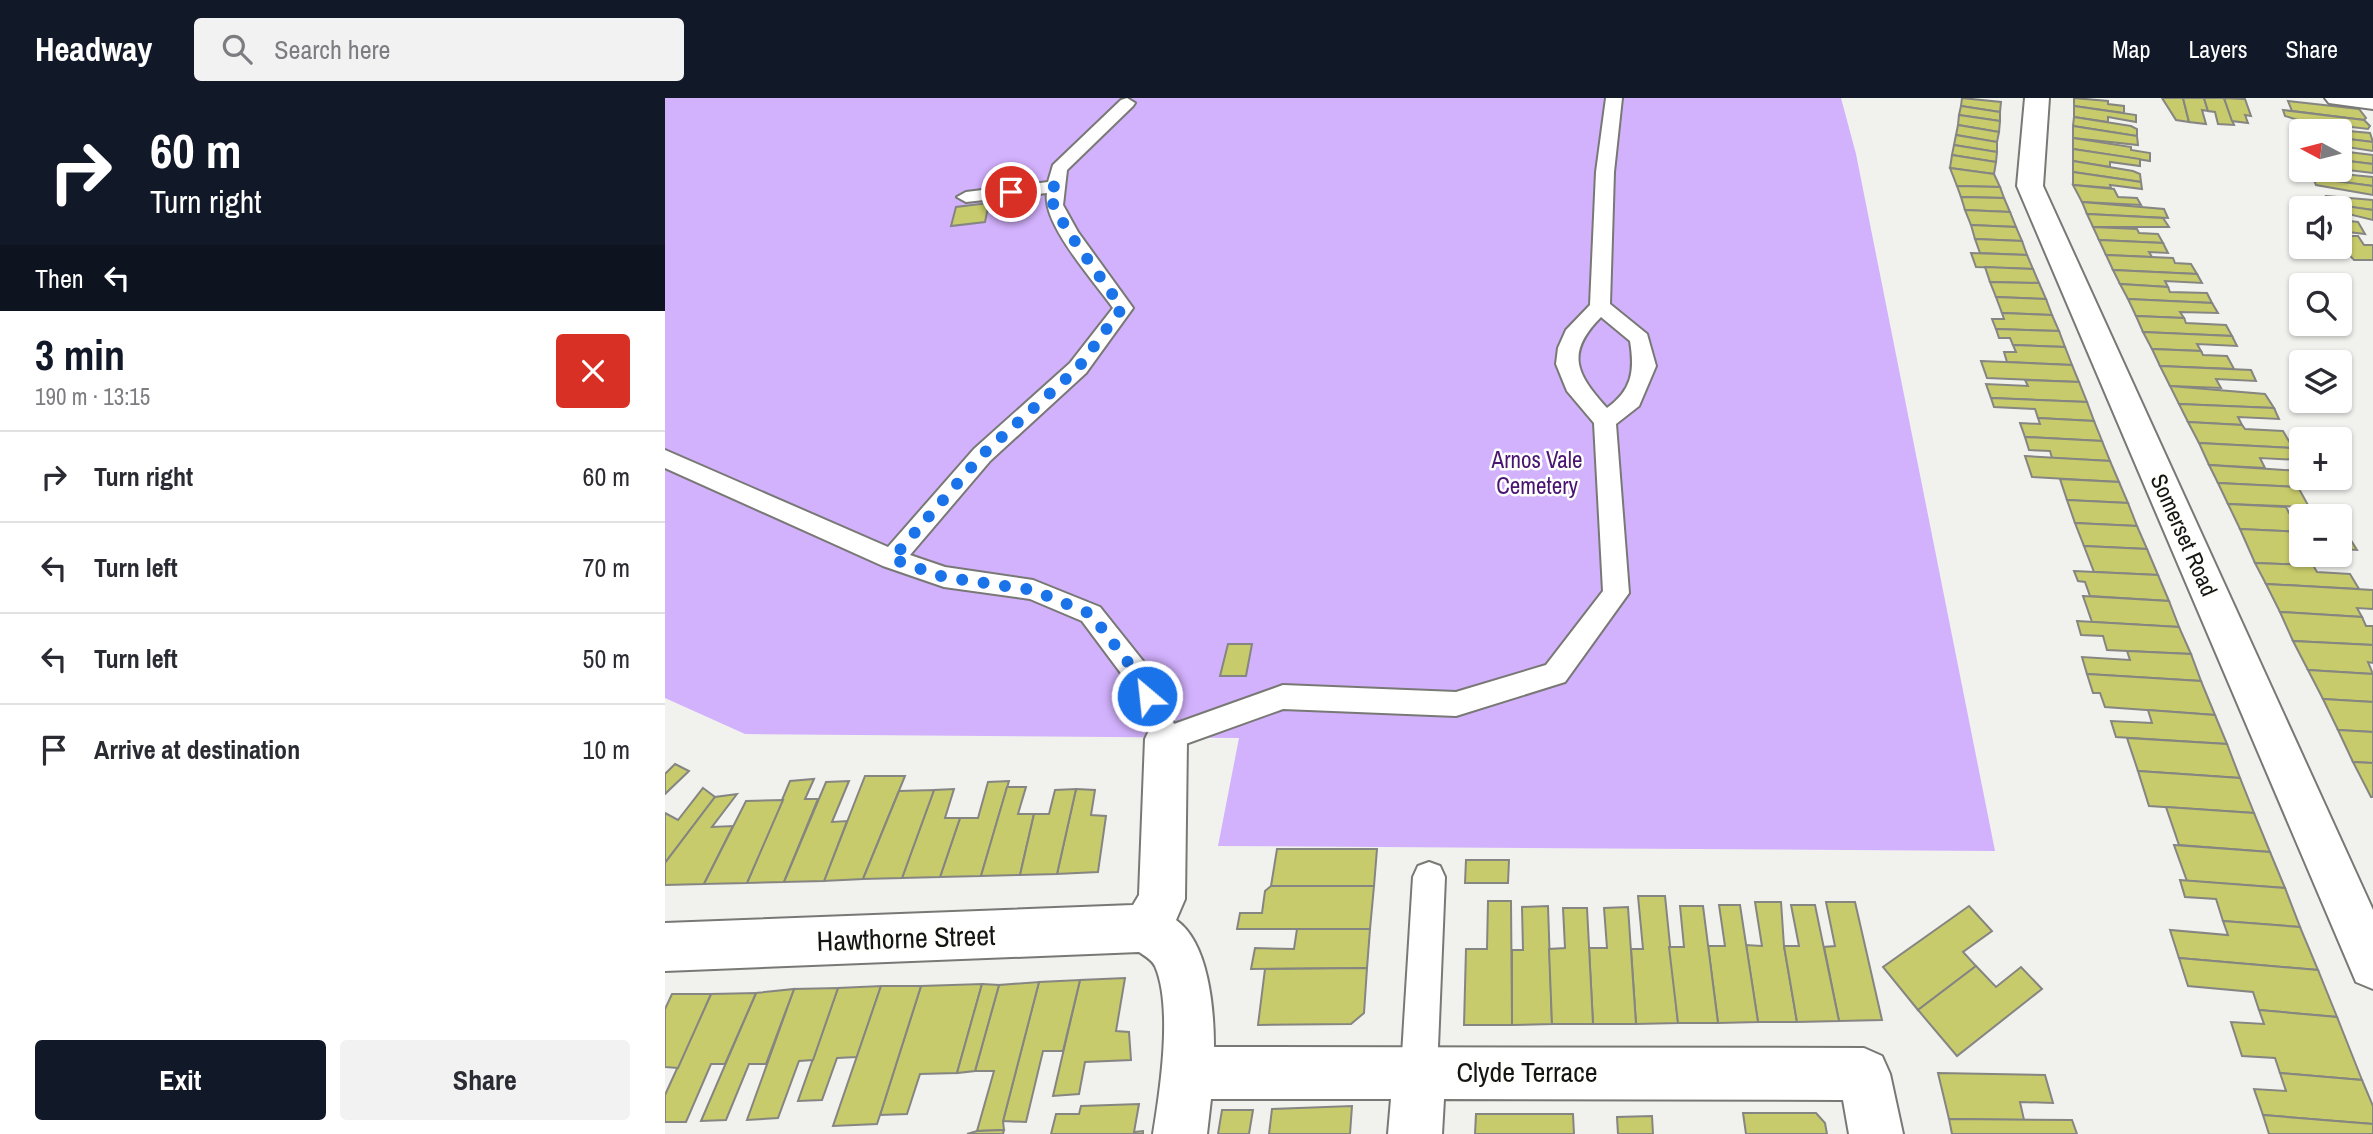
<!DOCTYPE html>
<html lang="en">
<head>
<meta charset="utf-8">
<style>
  body { margin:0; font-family:"Archivo Narrow",sans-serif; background:#f2f2f3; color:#2b2b33; height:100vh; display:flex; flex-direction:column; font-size:26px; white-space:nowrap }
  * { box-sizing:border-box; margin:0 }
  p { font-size:23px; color:#7c7c81 }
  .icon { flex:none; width:38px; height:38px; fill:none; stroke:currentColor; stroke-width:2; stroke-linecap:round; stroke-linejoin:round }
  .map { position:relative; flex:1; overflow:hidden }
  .side { display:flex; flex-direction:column; background:#fff; width:665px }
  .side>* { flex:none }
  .banner { background:#111827; color:#fff; overflow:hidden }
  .needle { width:46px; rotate:277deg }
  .controls { position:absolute; left:1624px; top:21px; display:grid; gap:14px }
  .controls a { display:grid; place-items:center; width:63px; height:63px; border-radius:7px; background:#fff; box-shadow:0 2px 5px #0004; font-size:35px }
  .pin { position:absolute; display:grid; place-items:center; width:60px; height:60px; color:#fff; margin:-30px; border:4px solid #fff; border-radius:50%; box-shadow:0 2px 7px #0007 }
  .me { position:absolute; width:77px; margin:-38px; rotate:332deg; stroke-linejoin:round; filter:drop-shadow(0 0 5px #0008) }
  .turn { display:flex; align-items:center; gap:24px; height:147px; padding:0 35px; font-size:32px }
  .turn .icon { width:91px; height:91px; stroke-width:2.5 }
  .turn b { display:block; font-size:49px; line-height:60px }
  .then { display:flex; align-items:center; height:66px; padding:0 35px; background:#0003; gap:14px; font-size:26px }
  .round { display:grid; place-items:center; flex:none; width:74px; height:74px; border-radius:7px; background:#f2f2f3 }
  .head { display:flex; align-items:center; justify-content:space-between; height:119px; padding:0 35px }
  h1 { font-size:42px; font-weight:700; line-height:52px; color:#111827 }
  .cta { display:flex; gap:14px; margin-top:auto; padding:14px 35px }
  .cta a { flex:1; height:80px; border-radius:7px; background:#111827; color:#fff; font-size:28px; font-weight:700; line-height:80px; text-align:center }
  .cta a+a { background:#f2f2f3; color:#2b2b33 }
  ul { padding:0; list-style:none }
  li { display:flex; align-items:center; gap:21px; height:91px; padding:0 35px; border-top:2px solid #e1e1e2 }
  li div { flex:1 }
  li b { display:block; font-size:26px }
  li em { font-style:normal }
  header { display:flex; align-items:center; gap:42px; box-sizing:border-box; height:98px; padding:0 35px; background:#111827; color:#fff }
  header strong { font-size:33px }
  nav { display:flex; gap:38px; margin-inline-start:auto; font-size:24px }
  .search { width:490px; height:63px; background:#f2f2f3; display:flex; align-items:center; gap:18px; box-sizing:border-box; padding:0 24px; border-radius:7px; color:#7c7c81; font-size:26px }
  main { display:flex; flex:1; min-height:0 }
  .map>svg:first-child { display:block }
  .green { fill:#d2b1fd }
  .building { fill:#c8cb6b; stroke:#858582; stroke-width:2 }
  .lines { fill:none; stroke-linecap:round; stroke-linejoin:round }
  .lane-casing { stroke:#787875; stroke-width:4 }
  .street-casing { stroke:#787875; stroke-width:4 }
  .lane { fill:#fff; fill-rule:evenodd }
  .street { fill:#fff; fill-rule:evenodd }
  .route { stroke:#1a73e8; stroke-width:12; stroke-dasharray:0 21.6 }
  .labels { text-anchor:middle; stroke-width:5; stroke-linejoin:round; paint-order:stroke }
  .park-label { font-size:23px; fill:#491473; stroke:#fffffc }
  .street-label { font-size:23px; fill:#151614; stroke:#fffffc }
  .near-street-label { font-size:28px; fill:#151614; stroke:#fffffc }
</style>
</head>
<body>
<header>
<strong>Headway</strong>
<div class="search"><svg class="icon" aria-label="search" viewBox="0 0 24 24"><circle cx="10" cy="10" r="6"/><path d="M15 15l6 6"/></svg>Search here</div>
<nav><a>Map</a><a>Layers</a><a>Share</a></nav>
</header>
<main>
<section class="side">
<div class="banner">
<div class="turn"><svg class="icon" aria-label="right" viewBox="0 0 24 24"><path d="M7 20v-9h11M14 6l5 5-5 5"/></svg><div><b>60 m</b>Turn right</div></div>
<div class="then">Then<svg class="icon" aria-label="left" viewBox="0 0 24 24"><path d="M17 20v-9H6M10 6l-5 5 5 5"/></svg></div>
</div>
<div class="head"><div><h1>3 min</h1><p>190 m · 13:15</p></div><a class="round" style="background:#d93025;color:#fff"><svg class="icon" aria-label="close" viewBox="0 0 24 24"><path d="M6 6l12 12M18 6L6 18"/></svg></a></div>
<ul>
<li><svg class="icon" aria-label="right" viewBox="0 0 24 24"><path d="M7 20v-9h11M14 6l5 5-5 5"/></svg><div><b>Turn right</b></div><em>60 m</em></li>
<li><svg class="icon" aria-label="left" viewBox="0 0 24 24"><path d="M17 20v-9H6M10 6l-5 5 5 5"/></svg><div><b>Turn left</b></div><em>70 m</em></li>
<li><svg class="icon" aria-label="left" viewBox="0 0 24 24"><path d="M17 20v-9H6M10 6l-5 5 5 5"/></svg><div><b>Turn left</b></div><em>50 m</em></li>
<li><svg class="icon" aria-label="arrive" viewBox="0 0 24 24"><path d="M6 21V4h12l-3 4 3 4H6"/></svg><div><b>Arrive at destination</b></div><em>10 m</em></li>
</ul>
<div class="cta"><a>Exit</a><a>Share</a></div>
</section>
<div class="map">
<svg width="1708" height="1036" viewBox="0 0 1708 1036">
  <rect width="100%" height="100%" fill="#f1f2ee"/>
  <!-- green -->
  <path class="green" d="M0 0H1176L1191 56 1330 753 553 748 574 640 80 636 0 600Z"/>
  <!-- building -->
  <g class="building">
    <path d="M1297 0 1336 4 1335 14 1296 8Z"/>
    <path d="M1409 0 1443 3V6L1459 8V15L1409 8Z"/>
    <path d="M1497 0H1518L1524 24 1511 22Z"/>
    <path d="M1518 0H1539L1543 13 1537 12 1541 26 1524 24Z"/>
    <path d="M1539 0H1559L1569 27 1553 26 1550 14 1543 13Z"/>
    <path d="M1559 0 1580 1 1586 18 1580 17 1583 25 1567 23Z"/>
    <path d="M1623 3 1694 11 1701 20 1699 22 1627 13Z"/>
    <path d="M1296 8 1335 14V23L1294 17Z"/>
    <path d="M1409 8 1471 17V24L1443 19V24L1409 19Z"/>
    <path d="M1618 12 1699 22 1705 28 1703 31 1636 23 1620 18Z"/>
    <path d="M1294 17 1335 23 1334 34 1293 27Z"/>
    <path d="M1409 19 1466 28 1472 31V38L1408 28Z"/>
    <path d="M1293 27 1334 34 1332 44 1291 37Z"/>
    <path d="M1408 28 1472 38 1473 47 1408 40Z"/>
    <path d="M1630 28 1705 35 1708 44 1675 40V33L1633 34Z"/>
    <path d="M1291 37 1332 44V54L1289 47Z"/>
    <path d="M1408 40 1466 49V52L1485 55V63L1408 51Z"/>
    <path d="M1675 40 1708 44V53L1675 48Z"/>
    <path d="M1289 47 1332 54 1331 64 1287 57Z"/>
    <path d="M1408 51 1475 61V68L1445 64V69L1408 63Z"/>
    <path d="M1675 53 1708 57V66L1675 62Z"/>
    <path d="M1287 57 1331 64 1329 76 1285 70Z"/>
    <path d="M1675 62 1708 66V75L1675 71Z"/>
    <path d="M1408 63 1468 73 1475 76 1476 84 1408 74Z"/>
    <path d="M1285 70 1329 76 1335 89 1292 88Z"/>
    <path d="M1646 73 1708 79V88L1648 80Z"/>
    <path d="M1408 74 1476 84 1477 91 1445 87 1446 90 1408 87Z"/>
    <path d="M1648 80 1708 88V97L1651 87Z"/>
    <path d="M1408 87 1449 91 1453 99 1472 100 1476 107 1417 104Z"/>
    <path d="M1292 88 1335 89 1339 100 1296 99Z"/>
    <path d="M1661 98 1708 102V112L1663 106Z"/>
    <path d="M1296 99 1339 100 1345 114 1300 112Z"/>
    <path d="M1646 103 1708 112V122L1675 114V110H1649Z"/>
    <path d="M1417 104 1499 111 1503 120 1422 116Z"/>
    <path d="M324 105 320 124 286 128 291 109Z"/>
    <path d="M1300 112 1345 114 1351 129 1306 127Z"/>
    <path d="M1422 116 1498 120 1504 129H1428Z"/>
    <path d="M1675 122 1693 124 1700 136 1675 133Z"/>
    <path d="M1306 127 1351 129 1357 143 1310 141Z"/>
    <path d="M1428 129 1472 131 1474 135 1493 136 1498 145 1434 142Z"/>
    <path d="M1675 138H1693L1699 147H1708V162H1689L1675 147Z"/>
    <path d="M1310 141 1357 143 1362 157 1315 155Z"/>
    <path d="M1434 142 1498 145 1503 155 1484 154 1487 159 1441 157Z"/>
    <path d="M1306 155 1362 157 1368 171 1311 169Z"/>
    <path d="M1441 157 1508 160 1510 165 1526 166 1532 176 1448 172Z"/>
    <path d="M1320 169 1368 171 1374 185 1325 184Z"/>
    <path d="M1448 172 1532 176 1537 185 1500 183 1503 189 1455 186Z"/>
    <path d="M1325 184 1374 185 1381 201 1331 199Z"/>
    <path d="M1455 186 1503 189 1505 194 1542 195 1547 205 1463 201Z"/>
    <path d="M1331 199 1381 201 1387 217 1337 215Z"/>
    <path d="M1463 201 1547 205 1553 215 1515 214 1519 220 1471 218Z"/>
    <path d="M1337 215 1387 217 1394 233 1331 231 1327 221H1339Z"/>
    <path d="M1471 218 1519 220 1521 225 1561 227 1567 238 1478 234Z"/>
    <path d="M1331 231 1394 233 1400 249 1348 247 1345 240H1334Z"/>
    <path d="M1478 234 1567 238 1572 248 1532 246 1536 253 1487 251Z"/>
    <path d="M1348 247 1400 249 1407 267 1342 264 1339 254H1351Z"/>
    <path d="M1487 251 1536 253 1538 257 1562 258 1569 271 1495 268Z"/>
    <path d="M1316 263 1407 267 1414 284 1322 280Z"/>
    <path d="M1495 268 1586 272 1591 283 1551 281 1556 290 1505 288Z"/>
    <path d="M1360 282 1414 284 1422 304 1326 300 1321 286 1363 288Z"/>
    <path d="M1505 288 1600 296 1609 310 1514 306Z"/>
    <path d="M1326 300 1422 304 1429 323 1373 320 1370 311 1329 309Z"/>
    <path d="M1514 306 1609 310 1614 321 1573 319 1577 327 1523 324Z"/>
    <path d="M1373 320 1429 323 1437 343 1360 339 1355 325 1375 326Z"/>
    <path d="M1523 324 1577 327 1580 331 1618 333 1628 350 1534 345Z"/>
    <path d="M1360 339 1437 343 1445 363 1387 360 1385 353 1364 352Z"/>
    <path d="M1534 345 1628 350 1635 362 1595 360 1600 370 1544 367Z"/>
    <path d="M1360 358 1445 363 1454 384 1367 379Z"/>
    <path d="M1544 367 1636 373V380H1646L1652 390 1553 385Z"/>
    <path d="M1395 381 1454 384 1463 405 1402 402Z"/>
    <path d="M1553 385 1633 389 1644 409 1563 406Z"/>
    <path d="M1402 402 1463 405 1472 428 1410 425Z"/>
    <path d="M1563 406 1621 409 1624 415 1672 418H1636V434L1575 431Z"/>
    <path d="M1410 425 1472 428 1482 451 1419 448Z"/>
    <path d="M1575 431 1636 434V457H1643L1648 467 1590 465Z"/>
    <path d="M1675 435 1682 436 1692 452 1675 451Z"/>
    <path d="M1419 448 1482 451 1493 477 1429 474Z"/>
    <path d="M1590 465 1648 467 1652 474 1685 476 1694 491 1601 486Z"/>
    <path d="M1409 473 1493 477 1504 503 1425 498 1420 484 1413 483Z"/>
    <path d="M1601 486 1708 492V511L1692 510 1697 519 1615 514Z"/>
    <path d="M1418 498 1504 503 1514 529 1427 524Z"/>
    <path d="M1615 514 1697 519 1701 528H1708V547L1628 543Z"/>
    <path d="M1412 523 1514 529 1526 556 1442 552 1438 538 1416 537Z"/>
    <path d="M1628 543 1708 547V565L1703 564 1708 576 1643 572Z"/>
    <path d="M563 546H587L581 578H555Z"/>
    <path d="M1462 553 1526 556 1536 583 1422 576 1417 559 1465 562Z"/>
    <path d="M1643 572 1708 576V604L1658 601Z"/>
    <path d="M1422 576 1536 583 1550 617 1440 609 1435 595H1428Z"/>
    <path d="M1658 601 1708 604V634L1673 632Z"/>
    <path d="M1483 612 1550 617 1562 646 1451 639 1446 623 1487 625Z"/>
    <path d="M1673 632 1708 634V665L1688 664Z"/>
    <path d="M1462 640 1562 646 1575 680 1473 673Z"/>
    <path d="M1688 664 1708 665V699H1706Z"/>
    <path d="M10 666 24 673 0 696V676Z"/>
    <path d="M1473 673 1575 680 1589 715 1484 708Z"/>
    <path d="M200 678H240L198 781 159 783Z"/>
    <path d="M149 681 140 701H153L119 784 82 785 125 683Z"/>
    <path d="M184 683 167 724 182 723 159 783 119 784 161 684Z"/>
    <path d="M344 683 316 778 275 779 295 720H313L323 684Z"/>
    <path d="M342 689H361L353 716H369L355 777 316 778Z"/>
    <path d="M38 690 50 699 0 765V715L13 722Z"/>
    <path d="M289 691 280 720H295L275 779 237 780 269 692Z"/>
    <path d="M411 691 430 692 426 717 441 718 433 774 392 776Z"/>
    <path d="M411 691 392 776 355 777 369 716H384L390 692Z"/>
    <path d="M269 692 237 780 198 781 234 693Z"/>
    <path d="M72 696 47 729 68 728 39 786 0 787V765L50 699Z"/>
    <path d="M118 702 82 785 39 786 81 703Z"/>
    <path d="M1501 709 1589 715 1605 754 1514 747Z"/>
    <path d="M1509 747 1605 754 1620 790 1522 783Z"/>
    <path d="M612 751H712L709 788H606Z"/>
    <path d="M801 762H844L843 785H800Z"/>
    <path d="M1515 782 1620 790 1635 829 1558 823 1551 801 1520 799Z"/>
    <path d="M606 788H709L705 831H572L575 815H597L600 793Z"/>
    <path d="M973 798H1000L1013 925 971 926 966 851H978Z"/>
    <path d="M823 803H846L847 927H799L801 851H822Z"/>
    <path d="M1090 804H1116L1119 848 1132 924H1093L1081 847 1097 848Z"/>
    <path d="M1161 804H1190L1217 922 1174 923 1159 849 1170 848Z"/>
    <path d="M1054 807H1075L1093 924 1053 925 1043 848H1060Z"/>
    <path d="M1126 807H1150L1174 923 1132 924 1119 848H1134Z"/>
    <path d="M883 808 887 926 847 927V852H858L857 809Z"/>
    <path d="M1015 808H1038L1053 925H1013L1004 849H1019Z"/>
    <path d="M1304 808 1327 833 1298 854 1311 868 1253 912 1218 869Z"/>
    <path d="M963 809 971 926H928L924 850H942L939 810Z"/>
    <path d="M898 810H922L928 926H887L884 851 900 850Z"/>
    <path d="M1558 823 1635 829 1653 872 1514 860 1505 832 1563 837Z"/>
    <path d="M632 831H705L702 870 586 871 590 850 629 851Z"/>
    <path d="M1514 860 1653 872 1672 919 1594 912 1588 894 1523 888Z"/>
    <path d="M1311 868 1331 889 1356 869 1377 891 1292 958 1253 912Z"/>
    <path d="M702 870 699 915 686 926 593 927 600 871Z"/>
    <path d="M460 880 451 933 464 934 466 962 420 964 414 996 388 998 415 882Z"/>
    <path d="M415 882 398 953H378L361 1024 338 1023 374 884Z"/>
    <path d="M374 884 338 1023 339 1032 312 1033 329 973H310L334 887Z"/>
    <path d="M317 886 292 975 255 976 242 1016 215 1017 256 888Z"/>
    <path d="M317 886 334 887 310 973 292 975Z"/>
    <path d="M216 888 192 959 172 960 157 1002 133 1003 173 890Z"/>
    <path d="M216 888H256L215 1017 212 1026 168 1028Z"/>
    <path d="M173 890 148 962 134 963 113 1020 82 1022 129 891Z"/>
    <path d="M129 891 101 966H84L61 1022 36 1023 91 895Z"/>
    <path d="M91 895 60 966H46L21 1024H0V997L46 896Z"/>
    <path d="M7 896H46L13 970 0 969V911Z"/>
    <path d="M1594 912 1672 919 1697 982 1615 975 1610 960 1577 958 1566 924 1599 926Z"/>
    <path d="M1273 975 1380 977 1388 1005 1355 1004 1359 1022 1284 1021Z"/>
    <path d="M1615 975 1697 982 1708 1008V1026L1598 1017 1589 991 1621 993Z"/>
    <path d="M474 1006 469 1034 478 1033V1036H386L391 1016H414L416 1008Z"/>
    <path d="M687 1008 685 1036H604L607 1011Z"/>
    <path d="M557 1012H588L584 1036H553Z"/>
    <path d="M1078 1015H1151L1160 1025 1162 1036H1081Z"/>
    <path d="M811 1016H908L909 1036H810Z"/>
    <path d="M1598 1017 1708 1026V1036H1604Z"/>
    <path d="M987 1018 988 1036H953L952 1019Z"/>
    <path d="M1284 1021 1407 1022 1412 1036H1287Z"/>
    <path d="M339 1032 338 1036H302L312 1033Z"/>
  </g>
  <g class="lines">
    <defs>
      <g id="lane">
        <path d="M462 0 470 5 468 8 402 72 398 107 413 134 468 210 421 275 325 363 245 457 280 469 368 482 435 509 482 568 509 626 618 587 791 594 881 567 938 493 929 325 902 293 891 266 893 250 901 232 925 207 931 74 941 0H957L949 74 945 206 982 236 991 268 974 308 951 326 964 495 900 584 791 618 618 611 501 653 491 650 461 582 417 523 365 501 279 489 218 468 0 370V352L223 449 309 351 405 265 448 210C429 183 377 126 382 95L301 104 292 99 301 94 383 84 388 67 456 2ZM936 219 965 243C970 273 967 292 942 310 911 276 900 255 936 219Z"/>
        <path d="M764 764 775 768 780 779 772 973 767 986 754 991 741 986 736 973 748 779 753 768Z"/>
      </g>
      <g id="street">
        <path d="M1360 0H1384L1378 88 1708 812V891L1691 884 1352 88Z"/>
        <path d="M1660 0H1708V11L1664 5Z"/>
        <path d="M501 623 516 628 522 641 520 801 511 822C544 845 549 912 549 949L1199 950 1217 958 1225 976 1238 1036H1184L1178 1002 779 1001 777 1036H723L726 1001H546L542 1036H488C495 993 508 909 490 868 487 862 480 858 474 854L0 873V825L468 807 474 797 480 641 486 628Z"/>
      </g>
    </defs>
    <!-- lane casing -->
    <use href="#lane" class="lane-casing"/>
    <!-- street casing -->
    <use href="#street" class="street-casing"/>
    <!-- lane -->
    <use href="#lane" class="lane"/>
    <!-- street -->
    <use href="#street" class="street"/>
  </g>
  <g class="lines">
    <!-- route -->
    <path class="route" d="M346 94 392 88 388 107 404 135 457 210 413 270 317 357 227 461 279 479 368 492 426 516 472 576 482 598"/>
  </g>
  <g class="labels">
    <!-- park labels -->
    <g class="park-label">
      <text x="872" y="370">Arnos Vale<tspan x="872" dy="26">Cemetery</tspan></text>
    </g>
    <!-- street labels -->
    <g class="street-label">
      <text transform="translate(1519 437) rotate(66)" y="8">Somerset Road</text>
    </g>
    <!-- near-street labels -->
    <g class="near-street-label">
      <text transform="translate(241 840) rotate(-2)" y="10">Hawthorne Street</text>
      <text x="862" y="984">Clyde Terrace</text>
    </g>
  </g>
</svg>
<div class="controls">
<a><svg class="needle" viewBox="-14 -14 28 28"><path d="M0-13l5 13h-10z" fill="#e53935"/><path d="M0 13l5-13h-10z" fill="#7c7c81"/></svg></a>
<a><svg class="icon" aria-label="sound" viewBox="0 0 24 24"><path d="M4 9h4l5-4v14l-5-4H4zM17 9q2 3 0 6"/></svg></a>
<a><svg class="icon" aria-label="search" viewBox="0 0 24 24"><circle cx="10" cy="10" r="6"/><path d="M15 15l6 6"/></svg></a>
<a><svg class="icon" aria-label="layers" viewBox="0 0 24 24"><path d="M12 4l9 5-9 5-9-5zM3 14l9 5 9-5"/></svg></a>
<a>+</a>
<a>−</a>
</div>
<div class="pin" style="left:346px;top:94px;background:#d93025"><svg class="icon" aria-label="arrive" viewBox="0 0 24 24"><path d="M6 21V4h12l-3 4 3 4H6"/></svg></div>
<svg class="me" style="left:482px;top:598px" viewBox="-20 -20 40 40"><circle r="17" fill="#1a73e8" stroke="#fff" stroke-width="3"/><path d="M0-11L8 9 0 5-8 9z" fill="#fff"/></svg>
</div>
</main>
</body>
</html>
